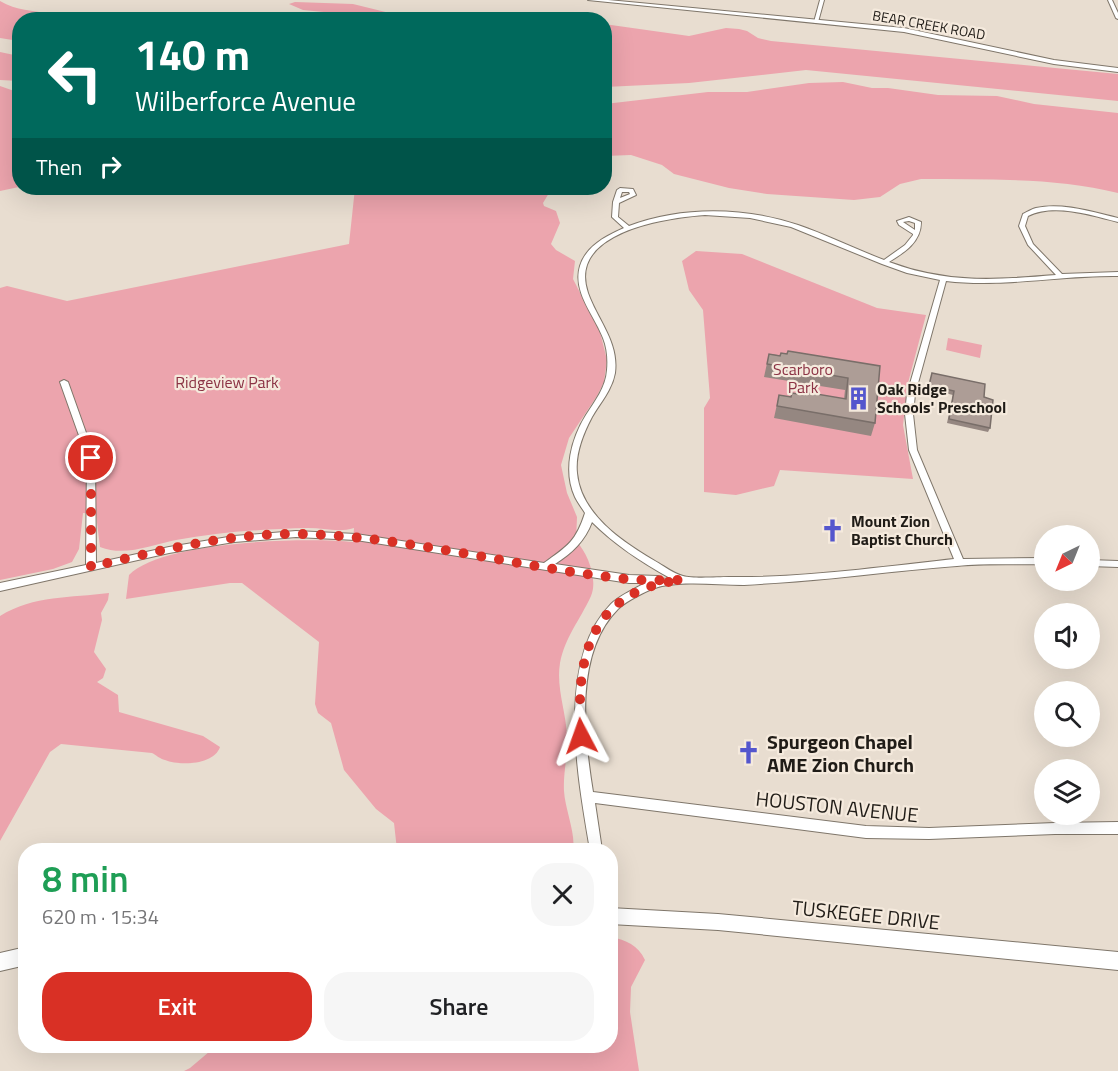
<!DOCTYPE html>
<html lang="en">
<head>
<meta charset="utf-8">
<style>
  body { margin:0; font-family:"Titillium Web",sans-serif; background:#f6f6f6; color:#202124; height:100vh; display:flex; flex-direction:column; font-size:22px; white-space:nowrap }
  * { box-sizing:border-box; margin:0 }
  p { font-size:20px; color:#757577 }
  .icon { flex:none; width:33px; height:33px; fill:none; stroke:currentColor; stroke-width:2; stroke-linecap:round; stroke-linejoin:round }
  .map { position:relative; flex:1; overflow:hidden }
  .details { position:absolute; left:18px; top:843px; width:600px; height:210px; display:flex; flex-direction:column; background:#fff; border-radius:24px; box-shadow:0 6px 24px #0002 }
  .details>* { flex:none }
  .hud { position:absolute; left:12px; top:12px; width:600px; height:183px; border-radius:24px; box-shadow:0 6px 24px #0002; background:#00695c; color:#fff; overflow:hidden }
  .needle { width:39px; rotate:223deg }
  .controls { position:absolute; left:1034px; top:525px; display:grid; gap:12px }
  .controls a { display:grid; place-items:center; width:66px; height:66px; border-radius:50%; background:#fff; box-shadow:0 6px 24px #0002; font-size:30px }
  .pin { position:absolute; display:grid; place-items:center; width:51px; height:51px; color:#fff; margin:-26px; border:3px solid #fff; border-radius:50%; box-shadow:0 2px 6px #0007 }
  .me { position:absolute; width:66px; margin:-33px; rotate:356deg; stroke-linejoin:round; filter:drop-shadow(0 0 4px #0008) }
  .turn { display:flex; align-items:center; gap:21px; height:126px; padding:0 24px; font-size:27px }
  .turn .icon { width:78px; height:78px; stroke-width:2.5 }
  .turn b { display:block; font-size:42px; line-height:51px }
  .then { display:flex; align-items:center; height:57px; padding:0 24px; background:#0003; gap:12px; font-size:22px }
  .round { display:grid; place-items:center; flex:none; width:63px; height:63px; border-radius:24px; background:#f6f6f6 }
  .head { display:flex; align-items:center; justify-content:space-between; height:102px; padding:0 24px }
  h1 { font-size:36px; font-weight:600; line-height:45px; color:#1e9e55 }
  .button { display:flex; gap:12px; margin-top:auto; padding:12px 24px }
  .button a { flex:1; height:69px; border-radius:24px; background:#d93025; color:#fff; font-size:24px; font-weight:600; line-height:69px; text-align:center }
  .button a+a { background:#f6f6f6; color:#202124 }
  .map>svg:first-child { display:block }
  .green { fill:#eca4ad }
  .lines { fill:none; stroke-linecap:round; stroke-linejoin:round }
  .minor-casing { stroke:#7f766a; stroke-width:2 }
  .tertiary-casing { stroke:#7f766a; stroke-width:2 }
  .minor { fill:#fff; fill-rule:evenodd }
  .tertiary { fill:#fff; fill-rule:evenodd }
  .wall { fill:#958781 }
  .building { fill:#ad9d96; stroke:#796e69; stroke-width:1.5 }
  .route { stroke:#d93025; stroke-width:10; stroke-dasharray:0 18 }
  .labels { text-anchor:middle; stroke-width:4.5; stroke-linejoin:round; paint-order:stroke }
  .far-street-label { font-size:14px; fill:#201c17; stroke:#f5eadd }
  .park-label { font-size:16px; fill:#8b3244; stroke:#f5eadd }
  .poi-label { font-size:16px; font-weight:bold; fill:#201c17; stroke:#f5eadd; text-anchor:start }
  .near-poi-label { font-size:20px; font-weight:bold; fill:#201c17; stroke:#f5eadd; text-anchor:start }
  .near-street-label { font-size:20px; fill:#201c17; stroke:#f5eadd }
</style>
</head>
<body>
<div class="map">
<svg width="1118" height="1071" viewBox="0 0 1118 1071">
  <rect width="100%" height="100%" fill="#e8ddd0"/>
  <!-- green -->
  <g class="green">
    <path d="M0 1C17 11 32 10 51 14 61 16 69 19 79 19L20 20 19 41 0 38Z"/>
    <path d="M295 2 353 4 414 19H353L334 13 303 10 289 4Z"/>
    <path d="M604 24 689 36 726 28 739 29 747 31 758 38 771 41 1118 74V101L806 70 689 83 605 87Z"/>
    <path d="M0 52 19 56V81L0 80Z"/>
    <path d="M843 82 872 88H888L938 95 997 96 1034 104 1118 113V193C1055 177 986 180 921 179L900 184 880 197 854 200 767 194 729 188 674 174 662 165 631 155 605 156V104L708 92H747L809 83Z"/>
    <path d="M0 86 20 93 19 187 0 191Z"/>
    <path d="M355 188H552L543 203 544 206 556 211 560 223 551 244 556 250 575 261 573 279 600 332 607 360 604 382 597 396 569 438 561 465 567 493 577 517 576 541C588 553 598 580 591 596 580 620 565 637 560 663 556 688 566 711 567 736 568 755 563 773 564 791 565 809 576 834 573 850H397L394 823 376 809 344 770 331 723 318 713 315 704 319 642 242 583H230L126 599 129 575C161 541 306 537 353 542L354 528C339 533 324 528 308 528 264 529 219 532 176 540 151 545 125 557 100 547L96 514 83 513 79 549 72 562 53 569 0 580V288L7 286 67 301 349 244Z"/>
    <path d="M696 251 742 254 877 308 926 315 908 383 903 425 913 479 780 470 774 486 736 495 704 492V408L710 398 703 310 689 290 682 261Z"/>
    <path d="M948 338 982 345 980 358 946 350Z"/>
    <path d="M109 593 108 600 101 613 102 620 94 652 106 669 103 678 97 682 118 695 119 712 203 736 220 747C214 765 180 766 165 760 160 759 156 755 152 753L61 744 50 752 0 841V616C34 595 71 598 109 593Z"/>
    <path d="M611 937C626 940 638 945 645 960L631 987 630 1012 639 1071H184L190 1068 216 1046H610Z"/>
  </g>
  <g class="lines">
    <defs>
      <g id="minor">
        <path d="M820 0H824L818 22 816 23 814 22Z"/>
        <path d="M1108 0H1112L1118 13V19L1116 18Z"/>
        <path d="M620 188 633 189 636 195 619 203 618 217 629 226C682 206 744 207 798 225 827 235 855 249 884 260L905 245 913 235V234L899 225 897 221 909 217 921 222C921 242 905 252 889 262 948 284 995 280 1056 275L1028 245 1019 226 1023 214C1027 212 1032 209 1036 208 1062 202 1093 212 1118 218V222C1091 215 1054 203 1028 216L1025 226 1033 244 1062 274 1118 272V276C1060 275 1003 288 946 281L915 394 913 414 917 450 963 559 1044 558V564C1015 565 986 563 957 566 901 570 845 578 789 582 774 583 759 584 744 585 717 585 689 581 662 586 651 588 626 601 618 609 574 653 584 736 593 792L866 826 929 828 1055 823 1118 822V834H1055L929 839 866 838 595 803 602 850H590C578 779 555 661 611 604 618 597 637 587 646 583H629L356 540 296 537 234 542 169 553 0 591V583L86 565 87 458 60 382 64 380 68 382 95 458 96 563 169 547 234 536 296 531 356 534 544 563C568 546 576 541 585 513 582 508 578 503 575 497 563 471 571 439 586 415 595 401 606 387 607 370 608 359 607 348 603 338 595 316 572 292 580 266 586 246 606 236 624 228L612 217 613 202 617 190ZM622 192H629L630 194 620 198ZM705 215 750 218 791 227 882 264 907 273 940 280 907 394 905 414 909 450 954 559C880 567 804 578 729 577 718 577 693 579 683 576 674 574 664 566 655 561 623 542 581 515 577 473 575 454 583 434 592 417 600 403 612 390 615 373 619 342 598 321 588 293 567 232 665 218 705 215ZM909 221 915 223V230L903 222ZM592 522C615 545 641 562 670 578L662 579 658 576 629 575 555 564C572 553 585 541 592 522Z"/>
        <path d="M1089 560 1118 561V567L1089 566Z"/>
      </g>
      <g id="tertiary">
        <path d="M588 0H608L904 28 1054 60 1118 68V72L1054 64 904 32Z"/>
        <path d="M610 908 718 914 1118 952V970L718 930 610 924Z"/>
        <path d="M26 947V965L0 971V953Z"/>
      </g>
    </defs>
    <!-- minor casing -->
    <use href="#minor" class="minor-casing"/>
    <!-- tertiary casing -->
    <use href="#tertiary" class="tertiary-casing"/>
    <!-- minor -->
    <use href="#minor" class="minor"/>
    <!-- tertiary -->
    <use href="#tertiary" class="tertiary"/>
  </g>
  <!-- wall -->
  <g class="wall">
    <path d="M769 354 880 366 875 423 871 436 774 418 779 395 791 397 844 399 845 390 764 377Z"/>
    <path d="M932 373 984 397 990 428 988 432 947 423 953 395 928 389Z"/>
  </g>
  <!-- building -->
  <g class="building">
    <path d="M788 351 880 366 875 423 777 406 779 395 791 397 792 393 798 394 799 391 846 399 848 378 767 364 769 354 780 356 781 353 787 354Z"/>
    <path d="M932 373 985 384 984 397 993 400 990 428 949 419 954 391 929 385Z"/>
  </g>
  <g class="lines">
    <!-- route -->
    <path class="route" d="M91 458V567C157 551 229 533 298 534 409 536 517 568 627 579 645 581 664 580 682 580 591 590 575 656 581 736"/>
  </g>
  <!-- icons -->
  <defs>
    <symbol id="building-bare" viewBox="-9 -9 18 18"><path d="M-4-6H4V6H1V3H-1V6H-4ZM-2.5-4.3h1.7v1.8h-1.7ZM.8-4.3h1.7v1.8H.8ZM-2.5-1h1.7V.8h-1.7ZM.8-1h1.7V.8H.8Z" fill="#5456cd" stroke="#f5eadd" stroke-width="2.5" paint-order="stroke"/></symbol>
    <symbol id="church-bare" viewBox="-9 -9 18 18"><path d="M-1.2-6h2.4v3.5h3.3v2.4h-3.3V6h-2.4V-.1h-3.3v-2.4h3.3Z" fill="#5456cd" stroke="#f5eadd" stroke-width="2.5" paint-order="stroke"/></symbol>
  </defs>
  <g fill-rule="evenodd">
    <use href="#building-bare" x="842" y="382" width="33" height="33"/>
    <use href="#church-bare" x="816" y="514" width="33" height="33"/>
    <use href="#church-bare" x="732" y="736" width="33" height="33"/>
  </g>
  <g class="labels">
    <!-- far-street labels -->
    <g class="far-street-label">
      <text transform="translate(929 25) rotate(10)" y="5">BEAR CREEK ROAD</text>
    </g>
    <!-- park labels -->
    <g class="park-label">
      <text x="803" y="375">Scarboro<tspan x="803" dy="18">Park</tspan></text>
      <text x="227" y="388">Ridgeview Park</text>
    </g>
    <!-- poi labels -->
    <g class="poi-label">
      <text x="877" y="395">Oak Ridge<tspan x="877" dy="18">Schools' Preschool</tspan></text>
      <text x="851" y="527">Mount Zion<tspan x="851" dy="18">Baptist Church</tspan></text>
    </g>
    <!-- near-poi labels -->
    <g class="near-poi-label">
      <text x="767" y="749">Spurgeon Chapel<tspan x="767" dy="23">AME Zion Church</tspan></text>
    </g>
    <!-- near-street labels -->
    <g class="near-street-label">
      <text transform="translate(837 807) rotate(6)" y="7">HOUSTON AVENUE</text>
      <text transform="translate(866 915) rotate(6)" y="7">TUSKEGEE DRIVE</text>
    </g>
  </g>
</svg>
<div class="controls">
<a><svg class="needle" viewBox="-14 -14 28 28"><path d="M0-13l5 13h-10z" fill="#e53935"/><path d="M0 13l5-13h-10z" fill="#757577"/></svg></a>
<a><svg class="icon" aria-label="sound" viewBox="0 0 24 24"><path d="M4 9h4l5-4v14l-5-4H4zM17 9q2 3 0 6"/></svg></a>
<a><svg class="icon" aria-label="search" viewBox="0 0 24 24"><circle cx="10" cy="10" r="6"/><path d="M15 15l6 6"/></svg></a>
<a><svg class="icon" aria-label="layers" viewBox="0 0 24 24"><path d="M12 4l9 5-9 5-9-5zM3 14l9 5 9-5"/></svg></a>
</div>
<div class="pin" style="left:91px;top:458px;background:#d93025"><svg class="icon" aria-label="arrive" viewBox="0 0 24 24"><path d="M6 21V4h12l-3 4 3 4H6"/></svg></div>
<svg class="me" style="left:581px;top:736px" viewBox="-20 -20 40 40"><path d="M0-17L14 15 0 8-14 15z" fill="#d93025" stroke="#fff" stroke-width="4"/></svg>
<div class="hud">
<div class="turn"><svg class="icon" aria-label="left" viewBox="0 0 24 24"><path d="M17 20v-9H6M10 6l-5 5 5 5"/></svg><div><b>140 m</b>Wilberforce Avenue</div></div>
<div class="then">Then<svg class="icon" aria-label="right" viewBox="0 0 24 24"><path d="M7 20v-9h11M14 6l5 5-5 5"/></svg></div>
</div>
<section class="details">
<div class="head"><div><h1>8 min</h1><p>620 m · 15:34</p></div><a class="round"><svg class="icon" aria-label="close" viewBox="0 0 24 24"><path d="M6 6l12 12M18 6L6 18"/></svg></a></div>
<div class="button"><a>Exit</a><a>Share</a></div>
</section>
</div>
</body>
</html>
